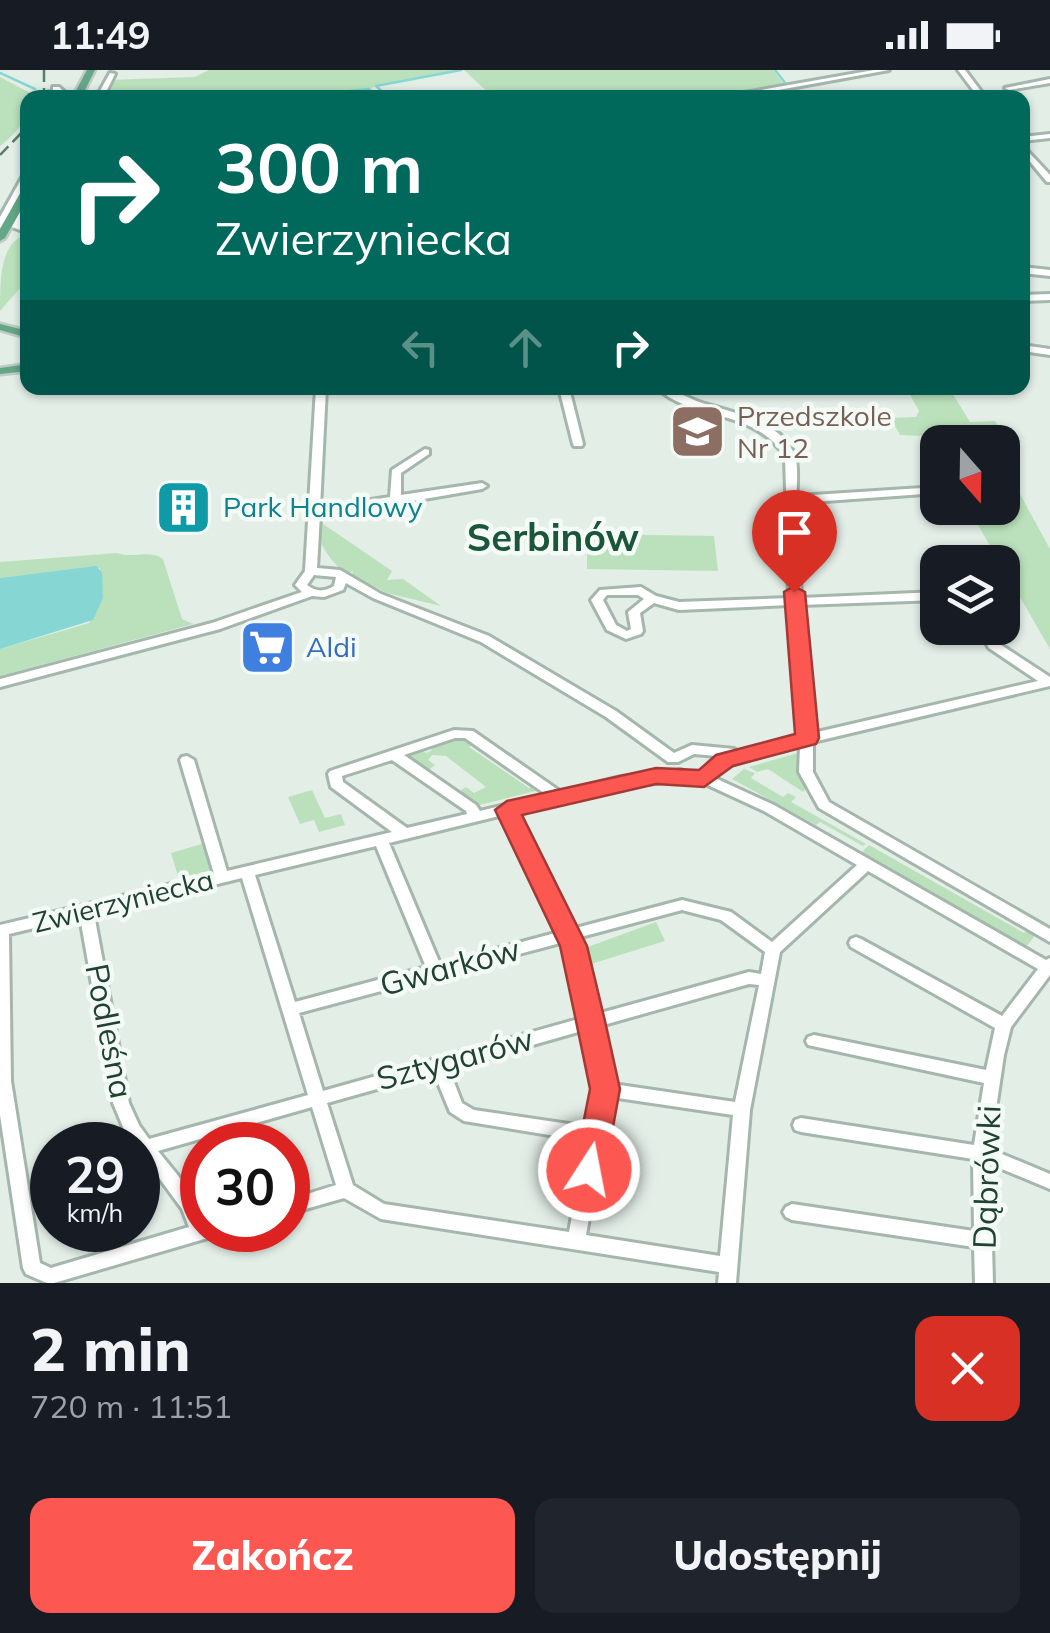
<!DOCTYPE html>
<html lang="pl">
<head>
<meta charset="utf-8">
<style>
  body { margin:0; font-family:Mulish,sans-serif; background:#20242c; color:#f1f3f6; height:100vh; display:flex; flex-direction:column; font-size:38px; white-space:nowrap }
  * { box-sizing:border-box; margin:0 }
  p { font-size:32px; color:#9ea1a6 }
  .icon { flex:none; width:55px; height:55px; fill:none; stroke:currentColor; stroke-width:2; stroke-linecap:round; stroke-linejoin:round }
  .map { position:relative; height:1213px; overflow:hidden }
  .details { display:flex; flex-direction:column; background:#171b24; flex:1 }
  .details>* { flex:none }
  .guide { position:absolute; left:20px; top:20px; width:1010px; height:305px; border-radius:20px; box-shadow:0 2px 8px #0004; background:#00695c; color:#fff; overflow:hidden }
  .needle { width:65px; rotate:160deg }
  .tools { position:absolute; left:920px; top:355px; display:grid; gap:20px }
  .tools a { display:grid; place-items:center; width:100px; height:100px; border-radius:20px; background:#171b24; box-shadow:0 2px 8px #0004; font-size:50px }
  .speed { position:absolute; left:30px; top:1052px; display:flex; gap:20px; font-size:50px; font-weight:700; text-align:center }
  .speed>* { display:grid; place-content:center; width:130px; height:130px; border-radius:50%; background:#171b24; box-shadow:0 2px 8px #0004; line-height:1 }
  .speed small { font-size:25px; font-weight:400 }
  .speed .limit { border:15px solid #d22; background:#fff; color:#111 }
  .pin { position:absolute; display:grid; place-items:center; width:85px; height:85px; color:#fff; margin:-102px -42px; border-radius:50% 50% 50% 0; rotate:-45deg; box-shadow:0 0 10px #0007 }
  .pin .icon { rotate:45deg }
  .me { position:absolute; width:110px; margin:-55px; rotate:11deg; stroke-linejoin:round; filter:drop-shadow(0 0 8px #0008) }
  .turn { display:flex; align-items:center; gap:35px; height:210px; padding:0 30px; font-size:45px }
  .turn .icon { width:130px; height:130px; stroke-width:2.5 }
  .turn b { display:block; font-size:70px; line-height:85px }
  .lanes { display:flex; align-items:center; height:95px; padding:0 30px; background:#0003; justify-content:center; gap:50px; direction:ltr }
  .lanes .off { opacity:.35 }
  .round { display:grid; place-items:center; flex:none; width:105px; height:105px; border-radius:20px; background:#20242c }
  .headline { display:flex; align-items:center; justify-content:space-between; height:170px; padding:0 30px }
  h1 { font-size:60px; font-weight:800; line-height:75px }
  .action { display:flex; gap:20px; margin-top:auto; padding:20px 30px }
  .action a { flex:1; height:115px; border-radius:20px; background:#fd5751; color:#fff; font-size:40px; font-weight:800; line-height:115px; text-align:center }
  .action a+a { background:#20242c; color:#f1f3f6 }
  .status { display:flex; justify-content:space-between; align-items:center; height:70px; padding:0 50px; background:#171b24; direction:ltr }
  .status svg { height:28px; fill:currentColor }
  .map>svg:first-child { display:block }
  .green { fill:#bae1bc }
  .water { fill:#86d7d3 }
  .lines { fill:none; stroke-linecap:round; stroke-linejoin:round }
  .stream { stroke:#86d7d3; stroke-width:2.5 }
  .minor-casing { stroke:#a5b7ad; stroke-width:6 }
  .major-casing { stroke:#c1cac5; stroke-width:5 }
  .minor { fill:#fff; fill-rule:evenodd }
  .major { fill:#63a787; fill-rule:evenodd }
  .rail { stroke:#5b7c6c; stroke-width:2.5; stroke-dasharray:12 6; stroke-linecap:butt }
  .route { fill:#fd5751; stroke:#a43935; stroke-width:2.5 }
  .labels { text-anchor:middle; stroke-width:9; stroke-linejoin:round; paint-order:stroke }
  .education-label { font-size:28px; fill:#785e54; stroke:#f4faf6; text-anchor:start }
  .culture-label { font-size:28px; fill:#0d838f; stroke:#f4faf6; text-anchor:start }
  .shop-label { font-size:28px; fill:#366cbe; stroke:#f4faf6; text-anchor:start }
  .street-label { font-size:28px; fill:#214131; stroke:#f4faf6 }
  .near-street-label { font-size:32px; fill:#214131; stroke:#f4faf6 }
  .district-label { font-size:38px; font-weight:bold; fill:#1b553a; stroke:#f4faf6 }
</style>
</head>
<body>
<div class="status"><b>11:49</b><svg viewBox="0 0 49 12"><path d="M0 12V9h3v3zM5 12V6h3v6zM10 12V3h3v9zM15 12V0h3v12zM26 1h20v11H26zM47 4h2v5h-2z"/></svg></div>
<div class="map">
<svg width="1050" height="1213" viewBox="0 0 1050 1213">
  <rect width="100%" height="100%" fill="#e3eee7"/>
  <!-- green -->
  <g class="green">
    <path d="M209 0H458L370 18 381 27 102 28 109 10 195 7Z"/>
    <path d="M464 0H773L785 16 712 27H493Z"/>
    <path d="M0 7 34 25 28 28C28 50 17 63 0 76Z"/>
    <path d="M27 165V210L0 241C0 211 0 170 27 165Z"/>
    <path d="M906 318H949L970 352 995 351 1005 367 999 372H959L956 368 929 372 925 366 900 365 891 348 916 347 919 341Z"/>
    <path d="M1003 393 1050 479V579L968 438H1002Z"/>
    <path d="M323 446V454L392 501 387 510 403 509 441 536 387 523 352 505 353 501 346 504C329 489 311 468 323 446Z"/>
    <path d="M587 464 714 466 718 501 587 499Z"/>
    <path d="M117 483C132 489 149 479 163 489L182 549 193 554 0 606V579L89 553 103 528 100 498 0 508V492Z"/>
    <path d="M463 666 475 673 469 677 529 718 536 714 544 719 475 736 457 723 466 717 474 723 486 717 446 686 432 685 428 690 435 695 427 701 403 687 417 679 427 683 432 680 428 675Z"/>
    <path d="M801 682 807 718 803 722 768 699 757 702 749 697Z"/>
    <path d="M180 692 214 801 179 809 171 783 205 773Z"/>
    <path d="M744 699 755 703 751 708 783 727 788 723 796 727 791 732 866 774 863 776 820 752 816 755 732 709Z"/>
    <path d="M312 720 325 748 341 744 345 755 319 762 314 750 300 754 288 727Z"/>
    <path d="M869 775 1024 863 1029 858 1037 863 1026 877 861 783Z"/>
    <path d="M656 852 665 871 588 895 585 878Z"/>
  </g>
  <!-- water -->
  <path class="water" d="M96 496 102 502 103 528 93 550 0 579V508Z"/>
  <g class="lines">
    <!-- stream -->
    <g class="stream">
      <path d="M775 0 786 14"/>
      <path d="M0 3 35 19"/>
      <path d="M48 20 52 21"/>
      <path d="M286 28 369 19"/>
      <path d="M389 28 376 16 461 0"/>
    </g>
    <defs>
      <g id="minor">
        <path d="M874 0H889L735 28H716Z"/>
        <path d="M958 0H965L986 28H979Z"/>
        <path d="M110 3 115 4 103 28H96Z"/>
        <path d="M1050 9V13L1009 20 1005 18Z"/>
        <path d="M53 17H59L71 28H63L53 21Z"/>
        <path d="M1050 64V68L1022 71V67Z"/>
        <path d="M1022 75 1050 105V112H1047L1022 82Z"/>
        <path d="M28 102V112L4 155 0 158V147L24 104Z"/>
        <path d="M25 131H28V142L21 156 28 158V163L12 157Z"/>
        <path d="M1022 197 1050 200V206L1022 203Z"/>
        <path d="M1050 224V230L1022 231V225Z"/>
        <path d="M1022 275 1050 279V285L1022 281Z"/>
        <path d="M316 318H326L320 438 390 427 392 400 425 379 429 380V384L401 403V425L482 413 487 416 482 419 395 434 320 444 317 498 340 500 381 524 489 566 616 641 674 683 692 675 734 679 740 683 800 666 790 568 789 535 679 540 654 533 640 543 643 561 641 564 626 569 607 560 591 530 600 520 641 517 656 526 679 532 789 528 785 386C752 337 694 352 657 318 673 318 687 328 702 333 731 342 785 352 795 387 799 398 796 415 797 426L938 417V423L797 433 801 528 938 522V530L801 535 802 568 813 663 1038 611 989 578 977 558H989L998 573 1050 607V616L813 672V702L829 732 1050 859V872L819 738 799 702 800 675 717 699 712 698 710 695 712 692 728 687 694 684 678 692H668L606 647 481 572 373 528 346 513 343 520 324 527 312 526 220 559 0 617V609L212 553 302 522 295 515 305 501ZM314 505 336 507 334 516C324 522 316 522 307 515ZM607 525H638L644 529 628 542 631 559 627 561 616 555 603 530Z"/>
        <path d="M559 318H569L583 374 582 376H574L573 374Z"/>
        <path d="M935 375 938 376V386L934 385 930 378Z"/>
        <path d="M454 660 473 661 561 722 621 707 681 700 688 705 681 710 621 717 515 742 572 859 682 830 731 842 772 872 857 795 764 741 699 711 697 708 699 705 704 703 774 735 1046 890 1050 888V905L1011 957 1004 985 990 1079 1050 1104V1119L990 1094 993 1213H975L974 1177 792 1150 786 1147 783 1142 786 1137 792 1134 974 1161 973 1089 801 1062 795 1060 793 1055 795 1050 801 1048 974 1075 984 1013 808 975 806 971 808 967 814 965 986 1000 995 958 851 877 849 873 851 869 856 867 861 869 1002 946 1038 899 868 801 780 882 750 1040 736 1213H718L719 1202 381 1149 344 1128 288 1144V1130L336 1115 312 1037 158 1081C176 1104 202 1129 202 1160H213L211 1167 54 1213H47L26 1204 23 1198 0 1045V855L214 804 180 690 182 687 187 686 194 690 227 801 392 762 331 717 328 704 330 701ZM455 668H465L547 725 480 741 476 735 404 685ZM392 690 466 741 467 744 407 758 343 712 342 706ZM503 745 559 862 440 894 389 773ZM376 776 426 897 295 932 255 805ZM242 808 308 1025 149 1069 139 1055 129 1033 94 844ZM682 840 721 850 765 882 761 904 749 902 597 944 581 877 577 868ZM80 847 113 1033 126 1064 134 1075H138V1079L182 1139 189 1157 51 1198 40 1193 11 1011 9 864ZM564 872 582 948 323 1021 299 943ZM749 914 759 915 735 1032 613 1014 600 956ZM585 960 597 1014 589 1057 474 1040 462 1033 449 999ZM434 1003 450 1042 464 1051 586 1071 569 1162 384 1134 353 1115 327 1033ZM611 1027 733 1045 720 1186 586 1165Z"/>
      </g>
      <g id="major">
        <path d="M87 0H95L81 28H72Z"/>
        <path d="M28 115V128L5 168 0 171V159L23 118Z"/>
        <path d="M0 254 28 261V268L0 260Z"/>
        <path d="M28 294V301L0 304V298Z"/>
      </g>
    </defs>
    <!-- minor casing -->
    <use href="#minor" class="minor-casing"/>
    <!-- major casing -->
    <use href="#major" class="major-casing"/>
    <!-- minor -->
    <use href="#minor" class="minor"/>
    <!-- major -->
    <use href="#major" class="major"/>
    <!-- rail -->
    <g class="rail">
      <path d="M44 0V28"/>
      <path d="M0 85 28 56"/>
    </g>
  </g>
  <!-- route -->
  <path class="route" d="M794 516 805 522 819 668 816 674 733 696 704 717 656 714 522 745 587 876 605 951 620 1019 605 1100 600 1109 589 1113 578 1109 574 1100 590 1019 576 951 560 876 495 740 507 731 656 698 699 700 716 685 795 664 784 522Z"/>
  <!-- icons -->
  <defs>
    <symbol id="school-square" viewBox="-11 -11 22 22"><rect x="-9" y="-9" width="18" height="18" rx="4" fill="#8d6e63" stroke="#f4faf6"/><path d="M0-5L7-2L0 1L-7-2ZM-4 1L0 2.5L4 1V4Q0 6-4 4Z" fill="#fff"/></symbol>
    <symbol id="building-square" viewBox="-11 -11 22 22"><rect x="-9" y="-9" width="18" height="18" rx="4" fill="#0f9aa8" stroke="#f4faf6"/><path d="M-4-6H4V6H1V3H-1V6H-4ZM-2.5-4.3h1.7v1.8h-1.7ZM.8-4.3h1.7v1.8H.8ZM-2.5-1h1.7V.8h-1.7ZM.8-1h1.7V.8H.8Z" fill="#fff"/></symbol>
    <symbol id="supermarket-square" viewBox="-11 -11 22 22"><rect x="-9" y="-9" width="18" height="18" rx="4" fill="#3f7fe0" stroke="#f4faf6"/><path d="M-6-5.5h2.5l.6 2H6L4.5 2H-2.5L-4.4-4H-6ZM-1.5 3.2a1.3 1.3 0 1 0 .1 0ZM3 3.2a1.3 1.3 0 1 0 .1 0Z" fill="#fff"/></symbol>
  </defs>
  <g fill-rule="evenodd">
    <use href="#school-square" x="666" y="330" width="63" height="63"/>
    <use href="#building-square" x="152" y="406" width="63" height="63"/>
    <use href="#supermarket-square" x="236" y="546" width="63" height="63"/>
  </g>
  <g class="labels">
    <!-- education labels -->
    <g class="education-label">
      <text x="737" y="356">Przedszkole<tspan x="737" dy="32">Nr 12</tspan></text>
    </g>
    <!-- culture labels -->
    <g class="culture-label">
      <text x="223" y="447">Park Handlowy</text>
    </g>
    <!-- shop labels -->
    <g class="shop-label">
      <text x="306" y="587">Aldi</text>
    </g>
    <!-- street labels -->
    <g class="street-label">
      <text transform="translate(123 831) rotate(-14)" y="10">Zwierzyniecka</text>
    </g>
    <!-- near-street labels -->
    <g class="near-street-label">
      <text transform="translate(450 897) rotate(-15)" y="11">Gwarków</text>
      <text transform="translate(109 961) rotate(79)" y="11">Podleśna</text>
      <text transform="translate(455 989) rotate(-15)" y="11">Sztygarów</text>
      <text transform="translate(987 1107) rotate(-88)" y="11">Dąbrówki</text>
    </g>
    <!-- district labels -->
    <g class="district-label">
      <text x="553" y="481">Serbinów</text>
    </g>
  </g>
</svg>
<div class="tools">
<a><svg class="needle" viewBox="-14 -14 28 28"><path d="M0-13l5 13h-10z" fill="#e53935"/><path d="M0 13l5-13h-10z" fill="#9ea1a6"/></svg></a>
<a><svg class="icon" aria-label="layers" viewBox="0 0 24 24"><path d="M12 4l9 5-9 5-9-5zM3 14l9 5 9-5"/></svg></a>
</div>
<div class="speed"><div>29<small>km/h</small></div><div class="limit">30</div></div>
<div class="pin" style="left:794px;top:522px;background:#d93025"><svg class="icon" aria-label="arrive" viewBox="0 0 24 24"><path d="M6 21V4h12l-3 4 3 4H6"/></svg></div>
<svg class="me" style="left:589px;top:1100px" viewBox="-20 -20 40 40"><circle r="17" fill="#fd5751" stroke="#fff" stroke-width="3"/><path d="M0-11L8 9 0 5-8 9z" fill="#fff"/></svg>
<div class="guide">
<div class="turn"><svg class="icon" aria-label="right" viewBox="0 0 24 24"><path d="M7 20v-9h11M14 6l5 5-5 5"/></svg><div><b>300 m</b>Zwierzyniecka</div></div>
<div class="lanes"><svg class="icon off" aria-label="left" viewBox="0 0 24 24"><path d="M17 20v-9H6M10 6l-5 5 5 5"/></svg><svg class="icon off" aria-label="ahead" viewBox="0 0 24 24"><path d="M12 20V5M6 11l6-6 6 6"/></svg><svg class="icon" aria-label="right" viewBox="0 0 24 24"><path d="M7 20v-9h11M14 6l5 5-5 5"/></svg></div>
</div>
</div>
<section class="details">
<div class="headline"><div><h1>2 min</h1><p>720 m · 11:51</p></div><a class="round" style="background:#d93025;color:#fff"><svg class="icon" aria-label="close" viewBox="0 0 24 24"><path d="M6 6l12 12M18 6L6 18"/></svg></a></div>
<div class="action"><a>Zakończ</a><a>Udostępnij</a></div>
</section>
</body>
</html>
